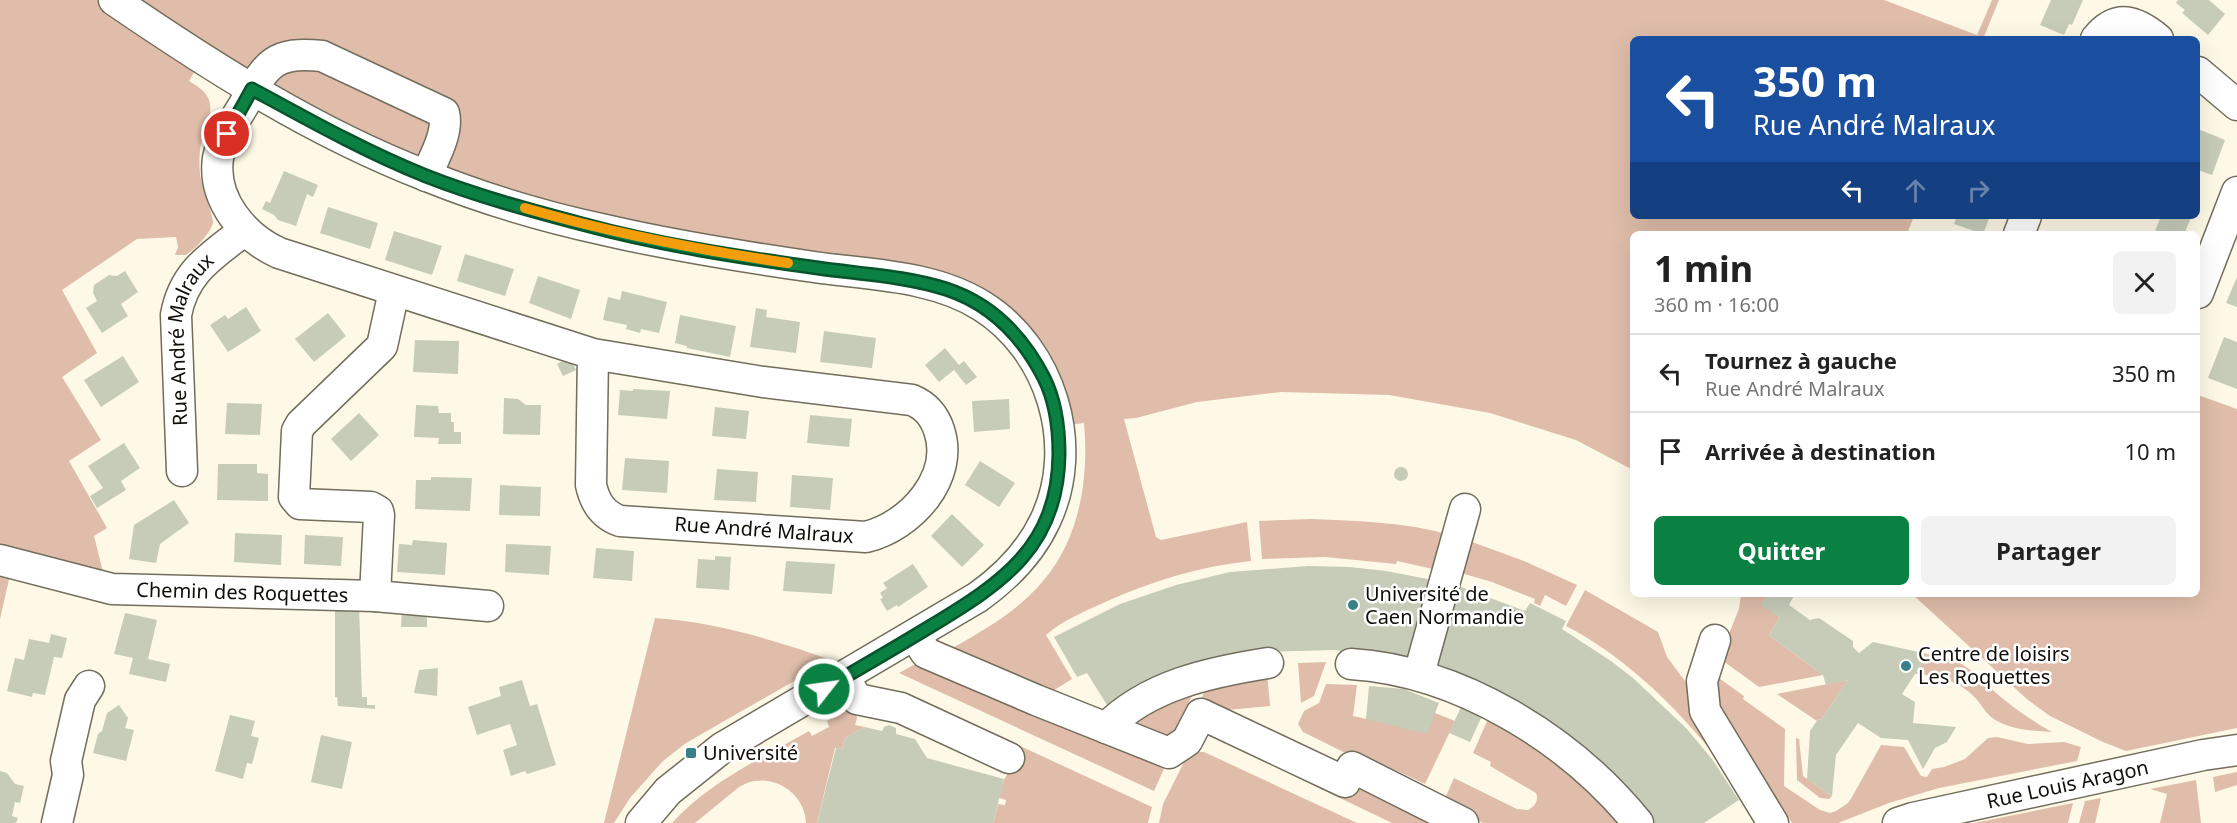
<!DOCTYPE html>
<html lang="fr">
<head>
<meta charset="utf-8">
<style>
  body { margin:0; font-family:"Noto Sans",sans-serif; background:#f2f2f2; color:#222; height:100vh; display:flex; flex-direction:column; font-size:22px; white-space:nowrap }
  * { box-sizing:border-box; margin:0 }
  p { font-size:20px; color:#767676 }
  .icon { flex:none; width:33px; height:33px; fill:none; stroke:currentColor; stroke-width:2; stroke-linecap:round; stroke-linejoin:round }
  .map { position:relative; flex:1; overflow:hidden }
  .panel { position:absolute; left:1630px; top:231px; width:570px; height:366px; display:flex; flex-direction:column; background:#fff; border-radius:9px; box-shadow:0 6px 24px #0002 }
  .panel>* { flex:none }
  .top-card { position:absolute; left:1630px; top:36px; width:570px; height:183px; border-radius:9px; box-shadow:0 6px 24px #0002; background:#1a4fa0; color:#fff; overflow:hidden }
  .pin { position:absolute; display:grid; place-items:center; width:51px; height:51px; color:#fff; margin:-26px; border:3px solid #fff; border-radius:50%; box-shadow:0 2px 6px #0007 }
  .me { position:absolute; width:66px; margin:-33px; rotate:60deg; stroke-linejoin:round; filter:drop-shadow(0 0 4px #0008) }
  .turn { display:flex; align-items:center; gap:21px; height:126px; padding:0 24px; font-size:27px }
  .turn .icon { width:78px; height:78px; stroke-width:2.5 }
  .turn b { display:block; font-size:42px; line-height:51px }
  .lanes { display:flex; align-items:center; height:57px; padding:0 24px; background:#0003; justify-content:center; gap:30px; direction:ltr }
  .lanes .off { opacity:.35 }
  .round { display:grid; place-items:center; flex:none; width:63px; height:63px; border-radius:9px; background:#f2f2f2 }
  .overview { display:flex; align-items:center; justify-content:space-between; height:102px; padding:0 24px }
  h1 { font-size:36px; font-weight:700; line-height:45px }
  .action { display:flex; gap:12px; margin-top:auto; padding:12px 24px }
  .action a { flex:1; height:69px; border-radius:9px; background:#0b8043; color:#fff; font-size:24px; font-weight:700; line-height:69px; text-align:center }
  .action a+a { background:#f2f2f2; color:#222 }
  ul { padding:0; list-style:none }
  li { display:flex; align-items:center; gap:18px; height:78px; padding:0 24px; border-top:2px solid #e0e0e0 }
  li div { flex:1 }
  li b { display:block; font-size:22px }
  li em { font-style:normal }
  .map>svg:first-child { display:block }
  .green { fill:#dfbdaa }
  .building { fill:#c7ccb9 }
  .lines { fill:none; stroke-linecap:round; stroke-linejoin:round }
  .minor-casing { stroke:#726d5c; stroke-width:33 }
  .minor { stroke:#fff; stroke-width:30 }
  .route-casing { stroke:#07532c; stroke-width:15 }
  .route { stroke:#0b8043; stroke-width:10 }
  .slow { stroke:#f59e0b; stroke-width:10 }
  .poi-dot { fill:#387f89; stroke:#fff; stroke-width:2 }
  .labels { text-anchor:middle; stroke-width:5; stroke-linejoin:round; paint-order:stroke }
  .street-label { font-size:20px; fill:#100e08; stroke:#fff }
  .poi-label { font-size:20px; fill:#100e08; stroke:#fff; text-anchor:start }
</style>
</head>
<body>
<div class="map">
<svg width="2237" height="823" viewBox="0 0 2237 823">
  <rect width="100%" height="100%" fill="#fef9e6"/>
  <!-- green -->
  <g class="green">
    <path d="M0 0H1884L1977 35 1992 0H1999L1983 39H1634V216H1914L1907 234H1634L1633 470 1576 440 1490 413 1389 395 1281 392 1197 402 1136 418 1124 419 1156 537 1161 540 1247 522 1251 561C1199 566 1150 582 1103 603 1083 612 1062 621 1046 635L1072 679 1048 694 952 653 954 647C986 629 1019 610 1043 581 1080 538 1089 478 1084 423L1059 426 984 307 475 194 202 59 189 81C197 86 206 91 209 100 213 114 207 124 203 136 199 148 199 162 200 174 201 186 214 217 213 223 210 234 195 249 186 255H175L178 247 176 237 137 239 62 290 97 353 62 377 101 440 69 461 107 528 94 536 104 576 10 575 0 619Z"/>
    <path d="M2198 395 2237 409V728L2126 751 2103 742 2050 716 2028 700 1912 594H2198Z"/>
    <path d="M1311 519C1359 521 1405 522 1451 535L1442 571 1397 561 1396 564 1325 557 1262 559 1259 521Z"/>
    <path d="M1464 539 1524 561 1577 585 1566 606 1545 595 1540 606 1534 603 1535 599 1492 582 1454 571Z"/>
    <path d="M1585 590 1658 632 1667 657 1688 685 1694 714 1709 748C1669 700 1622 655 1566 626Z"/>
    <path d="M1741 594H1768L1762 605 1780 617 1769 635 1823 675 1759 687 1719 658 1739 609Z"/>
    <path d="M655 618C716 622 774 640 831 660L686 743 663 761 630 798 614 823H604Z"/>
    <path d="M1928 654C1967 659 1974 674 2002 698 2018 711 2034 722 2052 732 2034 731 2014 730 1997 721 1988 716 1984 709 1978 701 1963 682 1938 675 1915 674Z"/>
    <path d="M1326 662 1314 696 1301 703 1298 663Z"/>
    <path d="M917 663 1167 762 1154 791 899 673Z"/>
    <path d="M1267 672 1270 706 1217 711 1179 742 1207 687Z"/>
    <path d="M1716 676 1744 696 1743 699 1785 729 1784 786 1820 810 1830 813 1836 811 1848 803 1852 797 1881 745 1904 747 1921 776 1927 777 1932 769 1944 767 1965 759 1988 738 1997 737 2028 744 2064 742 2081 747 2077 761 1939 788 1889 803 1838 823H1792L1735 741 1720 714Z"/>
    <path d="M1848 680 1821 720 1818 719 1817 721 1777 694Z"/>
    <path d="M1326 684 1357 685 1353 716 1366 719 1435 713 1455 721 1425 784 1395 770 1392 776 1303 732 1298 724 1304 711 1319 703Z"/>
    <path d="M1196 688 1168 744 1119 724Z"/>
    <path d="M851 710 856 712 857 718 855 725 865 727 845 738 842 749 835 748 817 823H806C805 790 767 769 739 787L695 823H672C709 782 762 758 809 731L812 736 829 727 827 721 844 711Z"/>
    <path d="M1488 719 1520 737 1563 768 1622 823H1483L1443 803 1454 778 1517 809 1528 810C1535 806 1539 800 1536 793L1490 766 1491 762 1473 753Z"/>
    <path d="M1203 726 1353 797 1360 783 1439 823H1392L1200 731Z"/>
    <path d="M1796 738 1799 739 1803 776 1832 796 1829 799 1820 798 1797 780Z"/>
    <path d="M1018 745 1152 807 1148 823H993L998 804 1005 805 1006 800 999 798C1001 792 1002 783 1005 778 1012 766 1018 759 1018 745Z"/>
    <path d="M1189 752H1204L1357 823H1159L1163 804Z"/>
    <path d="M2237 772V785L2215 792 2213 777Z"/>
    <path d="M2196 780 2201 823H2160L2167 794 2150 789Z"/>
    <path d="M2101 798 2095 823H2079L2085 801Z"/>
    <path d="M2073 803 2068 823H1974Z"/>
  </g>
  <!-- building -->
  <g class="building">
    <path d="M2051 0H2083L2072 25 2069 24 2064 35 2040 25Z"/>
    <path d="M2178 0H2209L2225 14 2208 35 2182 13 2185 10 2176 3Z"/>
    <path d="M2198 129 2225 140 2212 175 2198 170Z"/>
    <path d="M284 171 318 185 313 197 307 194 296 226 278 220 274 215 262 209 266 201 270 203Z"/>
    <path d="M328 207 378 223 370 249 320 233Z"/>
    <path d="M1957 216H1990L1983 234 1954 224Z"/>
    <path d="M2161 216H2187L2191 218 2184 234H2154Z"/>
    <path d="M394 231 442 246 432 275 385 260Z"/>
    <path d="M465 254 514 269 505 296 457 281Z"/>
    <path d="M125 271 138 292 121 304 128 316 102 333 86 308 97 301 93 293 94 285 109 275 117 276Z"/>
    <path d="M538 276 580 290 571 319 529 303Z"/>
    <path d="M2237 277V307L2226 303Z"/>
    <path d="M622 291 667 302 659 333 641 329 640 333 626 329 627 325 603 320 608 297 620 300Z"/>
    <path d="M246 307 261 331 228 352 210 325 225 315 228 319Z"/>
    <path d="M756 308 767 310 766 317 800 322 796 353 750 347Z"/>
    <path d="M328 313 346 336 314 362 295 339Z"/>
    <path d="M680 315 736 326 730 357 687 348V346L675 343Z"/>
    <path d="M824 331 876 338 872 368 820 362Z"/>
    <path d="M2224 337 2237 342V389L2208 378Z"/>
    <path d="M415 340 459 341 458 374 413 372Z"/>
    <path d="M945 348 959 365 964 361 977 377 966 385 954 370 939 382 925 365Z"/>
    <path d="M123 356 139 382 101 407 84 380Z"/>
    <path d="M570 357 576 370 563 376 557 364Z"/>
    <path d="M633 389 670 391 667 419 618 415 620 390 633 391Z"/>
    <path d="M504 398 518 399 526 405H541L540 435 503 434Z"/>
    <path d="M1009 399 1010 429 974 432 972 401Z"/>
    <path d="M227 403 262 404 260 435 225 434Z"/>
    <path d="M416 405 438 406 439 413H451V422H454V432H461V444H438L439 438 414 437Z"/>
    <path d="M715 407 749 411 746 439 712 436Z"/>
    <path d="M359 413 379 435 351 461 331 439Z"/>
    <path d="M810 415 852 419 849 447 807 443Z"/>
    <path d="M124 443 140 468 121 481 126 490 97 508 90 496 103 488 88 466Z"/>
    <path d="M625 458 669 461 667 493 622 490Z"/>
    <path d="M980 461 1015 483 999 507 965 485Z"/>
    <path d="M218 464H257V473L268 474V501L217 500Z"/>
    <circle cx="1401" cy="474" r="7"/>
    <path d="M717 469 758 472 756 502 714 500Z"/>
    <path d="M792 475 833 478 830 510 790 507Z"/>
    <path d="M431 477 472 478 470 511 415 509 416 480H431Z"/>
    <path d="M500 485 541 487 540 516 499 515Z"/>
    <path d="M174 500 189 523 160 544 156 563 129 559 134 525Z"/>
    <path d="M952 514 984 545 962 567 931 536Z"/>
    <path d="M235 533 282 535 281 565 234 562Z"/>
    <path d="M305 535 343 537 341 566 304 564Z"/>
    <path d="M413 540 447 543 445 575 397 572 399 544 412 545Z"/>
    <path d="M506 544 551 546 549 575 505 572Z"/>
    <path d="M596 548 634 551 632 581 593 578Z"/>
    <path d="M715 556 731 557 729 590 696 588 698 559 715 560Z"/>
    <path d="M786 561 835 564 832 594 783 591Z"/>
    <path d="M913 564 928 587 898 607 897 605 887 611 880 599 883 598 880 593 887 588 883 583Z"/>
    <path d="M1308 566 1350 567 1386 571 1433 580 1412 661 1334 650 1264 652 1129 693 1107 705 1087 673 1077 677 1054 637 1120 604 1176 585 1230 572Z"/>
    <path d="M1456 585 1525 611 1530 603 1566 621 1562 629 1611 661 1633 678 1686 728 1712 759 1739 800 1704 823H1655L1611 772 1560 729 1501 693 1432 666Z"/>
    <path d="M1768 594H1795L1789 605 1810 620 1819 618 1853 641V647L1859 653 1873 642 1928 654 1902 694 1915 702 1913 723 1956 727 1947 742 1935 748 1923 769 1908 740 1881 738 1858 723 1836 755 1832 796 1807 779 1810 731 1818 719 1821 720 1848 680 1826 685 1823 675 1769 635 1780 617 1761 605Z"/>
    <path d="M335 600 359 605 362 697H367V705H375V709L338 706 337 697H335Z"/>
    <path d="M402 608 427 610V627H401Z"/>
    <path d="M125 613 157 620 148 659 170 664 166 682 129 674 133 658 114 654Z"/>
    <path d="M51 634 67 638 62 658 54 657 45 695 33 693 32 697 7 691 15 658 24 660 29 639 49 643Z"/>
    <path d="M438 668 437 696 414 693 419 670Z"/>
    <path d="M522 680 530 706 537 704 556 765 527 774 525 771 511 776 503 750 517 745 510 724 477 735 468 707 501 696 499 687Z"/>
    <path d="M1369 686 1404 689 1439 703 1427 734 1366 719Z"/>
    <path d="M119 705 128 718 125 728 134 730 126 761 93 753 98 734 102 731 107 713Z"/>
    <path d="M1461 707 1482 716 1470 742 1449 733Z"/>
    <path d="M230 715 255 721 251 736 259 738 252 764 247 763 243 779 215 771Z"/>
    <path d="M889 725 896 728V734L915 739 927 758 1004 779 993 823H817L836 748 842 749 845 738 865 727 882 731 884 727Z"/>
    <path d="M321 735 352 742 342 789 311 782Z"/>
    <path d="M0 771 7 773 15 784 24 786 20 803 15 802 12 816 18 818 16 823H0Z"/>
  </g>
  <g class="lines">
    <defs>
      <g id="minor">
        <path d="M114 0C212 67 315 133 427 176 484 199 545 217 605 230 674 246 744 257 814 267 869 275 933 275 982 306 1051 349 1081 446 1045 521 1030 553 1006 577 978 597L722 748 668 791 641 823"/>
        <path d="M2096 39C2117 13 2136 21 2158 39"/>
        <path d="M2198 72 2237 105"/>
        <path d="M426 176C434 158 449 132 444 113L322 56C270 50 265 68 242 108 232 124 222 140 218 158 212 200 244 237 279 253L593 354 763 382 912 400C926 406 934 415 939 430 955 477 911 526 866 537L620 521C603 515 595 503 591 485L593 354"/>
        <path d="M2019 234 2026 216"/>
        <path d="M2198 293 2237 192"/>
        <path id="s1" d="M182 471 176 315C184 271 213 255 245 230"/>
        <path id="s2" d="M0 560 112 589 375 596 488 606"/>
        <path d="M375 596 379 515 378 511 371 507 300 504 294 497 297 431 301 424 382 346 394 291"/>
        <path d="M915 636 926 653 1036 700 1169 753 1187 741 1201 714 1345 782 1352 767 1463 823"/>
        <path d="M1715 640 1702 681 1705 711 1773 823"/>
        <path d="M1351 664C1460 671 1570 739 1638 823"/>
        <path d="M1419 674 1465 509"/>
        <path d="M844 677 857 699 901 708 1009 758"/>
        <path d="M1106 728C1148 685 1211 672 1268 663"/>
        <path d="M57 823 68 775 66 761 80 700 89 686"/>
        <path id="s3" d="M1898 823 1913 818 2203 755 2237 750"/>
      </g>
    </defs>
    <!-- minor casing -->
    <use href="#minor" class="minor-casing"/>
    <!-- minor -->
    <use href="#minor" class="minor"/>
  </g>
  <g class="lines">
    <defs>
      <path id="route" d="M227 134 252 89C309 120 366 152 426 176 477 196 529 210 582 224 659 245 739 257 818 268 860 274 905 276 946 289 992 304 1023 337 1044 378 1056 402 1059 428 1059 454 1058 547 1002 583 931 626 895 648 860 668 824 689"/>
    </defs>
    <!-- route casing -->
    <use href="#route" class="route-casing"/>
    <!-- route -->
    <use href="#route" class="route"/>
    <!-- slow -->
    <path class="slow" d="M525 208C611 233 699 250 788 263"/>
  </g>
  <!-- markers -->
  <g class="poi-dot">
    <circle cx="1353" cy="605" r="6"/>
    <circle cx="1906" cy="666" r="6"/>
    <rect x="685" y="747" width="12" height="12" rx="3"/>
  </g>
  <g class="labels">
    <!-- street labels -->
    <g class="street-label">
      <text dy="7" stroke="none"><textPath href="#s1" startOffset="135">Rue André Malraux</textPath></text>
      <text transform="translate(764 530) rotate(4)" y="7">Rue André Malraux</text>
      <text dy="7" stroke="none"><textPath href="#s2" startOffset="246">Chemin des Roquettes</textPath></text>
      <text dy="7" stroke="none"><textPath href="#s3" startOffset="174">Rue Louis Aragon</textPath></text>
    </g>
    <!-- poi labels -->
    <g class="poi-label">
      <text x="1365" y="601">Université de<tspan x="1365" dy="23">Caen Normandie</tspan></text>
      <text x="1918" y="661">Centre de loisirs<tspan x="1918" dy="23">Les Roquettes</tspan></text>
      <text x="703" y="760">Université</text>
    </g>
  </g>
</svg>
<div class="pin" style="left:227px;top:134px;background:#d93025"><svg class="icon" aria-label="arrive" viewBox="0 0 24 24"><path d="M6 21V4h12l-3 4 3 4H6"/></svg></div>
<svg class="me" style="left:824px;top:689px" viewBox="-20 -20 40 40"><circle r="17" fill="#0b8043" stroke="#fff" stroke-width="3"/><path d="M0-11L8 9 0 5-8 9z" fill="#fff"/></svg>
<div class="top-card">
<div class="turn"><svg class="icon" aria-label="left" viewBox="0 0 24 24"><path d="M17 20v-9H6M10 6l-5 5 5 5"/></svg><div><b>350 m</b>Rue André Malraux</div></div>
<div class="lanes"><svg class="icon" aria-label="left" viewBox="0 0 24 24"><path d="M17 20v-9H6M10 6l-5 5 5 5"/></svg><svg class="icon off" aria-label="ahead" viewBox="0 0 24 24"><path d="M12 20V5M6 11l6-6 6 6"/></svg><svg class="icon off" aria-label="right" viewBox="0 0 24 24"><path d="M7 20v-9h11M14 6l5 5-5 5"/></svg></div>
</div>
<section class="panel">
<div class="overview"><div><h1>1 min</h1><p>360 m · 16:00</p></div><a class="round"><svg class="icon" aria-label="close" viewBox="0 0 24 24"><path d="M6 6l12 12M18 6L6 18"/></svg></a></div>
<ul>
<li><svg class="icon" aria-label="left" viewBox="0 0 24 24"><path d="M17 20v-9H6M10 6l-5 5 5 5"/></svg><div><b>Tournez à gauche</b><p>Rue André Malraux</p></div><em>350 m</em></li>
<li><svg class="icon" aria-label="arrive" viewBox="0 0 24 24"><path d="M6 21V4h12l-3 4 3 4H6"/></svg><div><b>Arrivée à destination</b></div><em>10 m</em></li>
</ul>
<div class="action"><a>Quitter</a><a>Partager</a></div>
</section>
</div>
</body>
</html>
